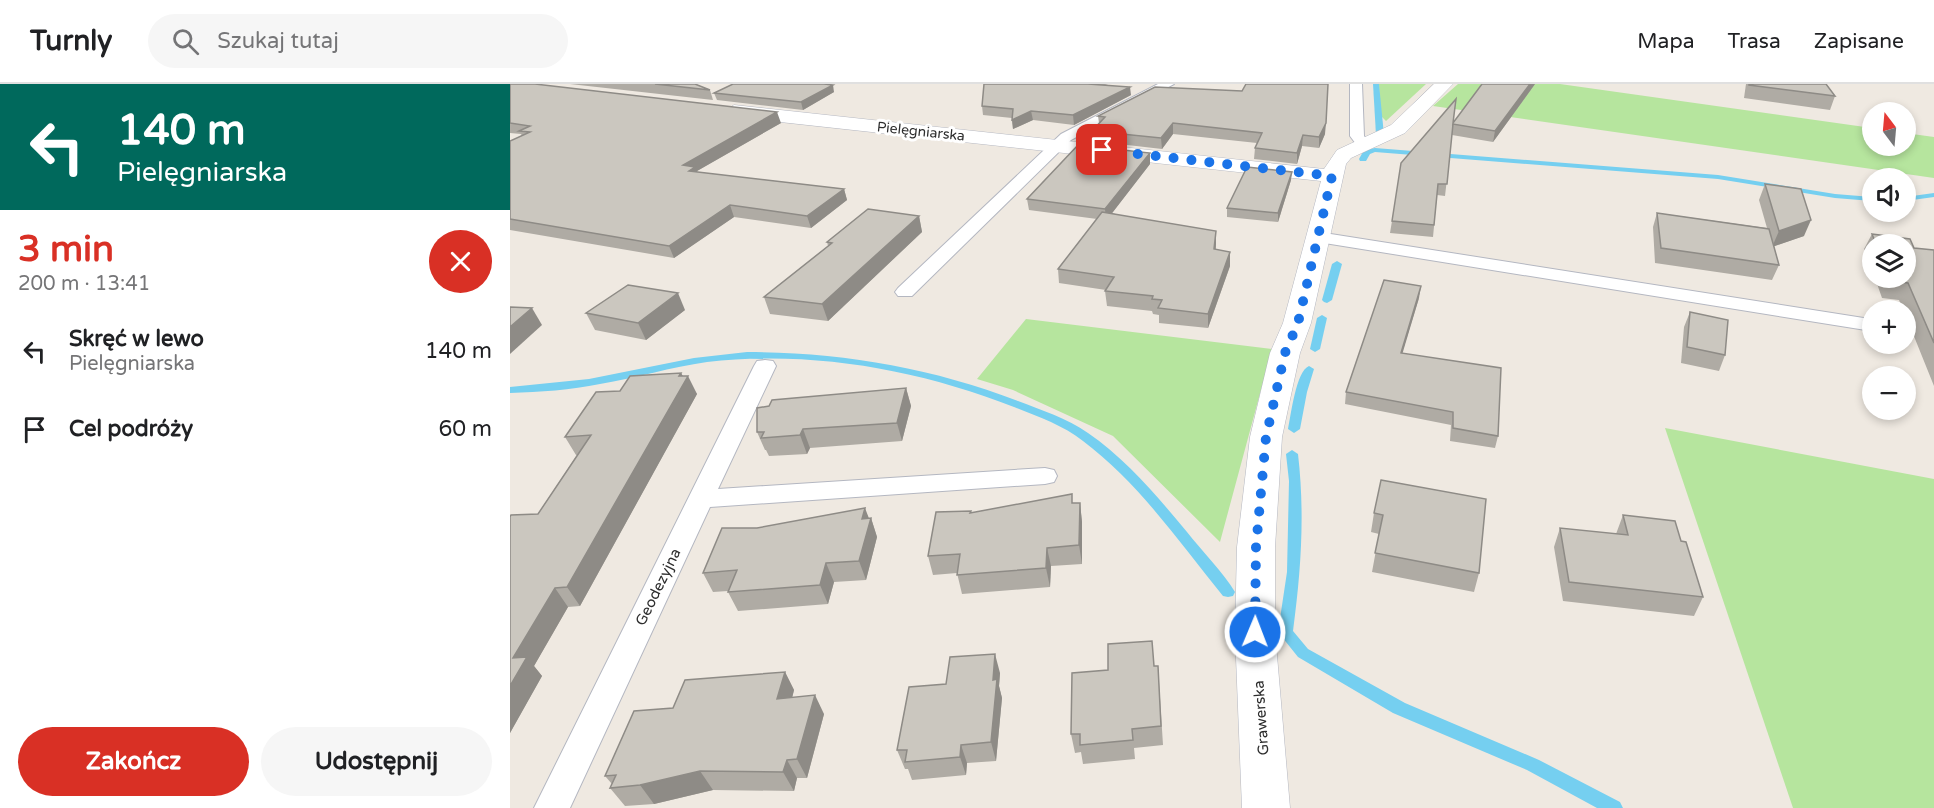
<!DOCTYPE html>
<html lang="pl">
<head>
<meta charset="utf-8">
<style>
  body { margin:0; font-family:"Varela Round",sans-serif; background:#f6f6f6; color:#202124; height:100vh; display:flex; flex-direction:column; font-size:22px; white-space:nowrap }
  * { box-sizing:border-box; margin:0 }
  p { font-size:20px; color:#757577 }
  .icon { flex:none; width:33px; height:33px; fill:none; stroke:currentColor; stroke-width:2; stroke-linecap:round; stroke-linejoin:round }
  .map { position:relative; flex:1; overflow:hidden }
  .side { display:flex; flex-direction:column; background:#fff; width:510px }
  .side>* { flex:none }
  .hud { background:#00695c; color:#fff; overflow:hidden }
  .needle { width:39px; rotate:344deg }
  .tools { position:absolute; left:1352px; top:18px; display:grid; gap:12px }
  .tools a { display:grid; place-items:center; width:54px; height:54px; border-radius:50%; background:#fff; box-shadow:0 3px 9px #0003; font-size:30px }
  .pin { position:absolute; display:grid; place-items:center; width:51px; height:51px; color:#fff; margin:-26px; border-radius:12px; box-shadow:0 3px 9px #0006 }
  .me { position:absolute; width:66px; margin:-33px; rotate:1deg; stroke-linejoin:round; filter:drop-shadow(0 0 4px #0008) }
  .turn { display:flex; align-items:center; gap:21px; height:126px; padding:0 18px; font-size:27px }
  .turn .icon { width:78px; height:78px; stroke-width:2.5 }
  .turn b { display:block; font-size:42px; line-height:51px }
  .round { display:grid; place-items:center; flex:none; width:63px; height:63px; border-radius:32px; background:#f6f6f6 }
  .overview { display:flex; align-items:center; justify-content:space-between; height:102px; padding:0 18px }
  h1 { font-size:36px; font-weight:700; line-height:45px; color:#d93025 }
  .button { display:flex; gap:12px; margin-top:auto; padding:12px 18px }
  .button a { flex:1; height:69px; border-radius:36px; background:#d93025; color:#fff; font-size:24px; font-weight:700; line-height:69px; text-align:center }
  .button a+a { background:#f6f6f6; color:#202124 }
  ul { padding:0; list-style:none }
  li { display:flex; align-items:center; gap:18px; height:78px; padding:0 18px }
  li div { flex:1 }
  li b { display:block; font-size:22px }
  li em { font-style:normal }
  header { display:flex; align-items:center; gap:36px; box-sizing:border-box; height:84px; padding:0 30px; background:#fff; border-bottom:2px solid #e0e0e0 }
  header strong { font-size:28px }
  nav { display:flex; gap:33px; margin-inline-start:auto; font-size:21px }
  .search { width:420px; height:54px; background:#f6f6f6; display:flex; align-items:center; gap:15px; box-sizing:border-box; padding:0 21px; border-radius:33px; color:#757577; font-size:22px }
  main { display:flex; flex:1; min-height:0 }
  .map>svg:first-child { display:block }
  .green { fill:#b6e59e }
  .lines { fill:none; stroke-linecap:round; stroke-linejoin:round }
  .stream { fill:#75cff0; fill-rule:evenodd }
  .lane-casing { stroke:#b4b7c1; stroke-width:2 }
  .street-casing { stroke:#b4b7c1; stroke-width:1 }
  .lane { fill:#fff; fill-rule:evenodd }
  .street { fill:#fff; fill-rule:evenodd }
  .wall { fill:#afaba4 }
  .shaded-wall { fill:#8e8b86 }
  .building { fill:#cbc7bf; stroke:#8e8b86; stroke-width:1.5 }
  .route { stroke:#1a73e8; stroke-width:10; stroke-dasharray:0 18 }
  .labels { text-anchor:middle; stroke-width:6; stroke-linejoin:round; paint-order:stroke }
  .far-street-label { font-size:14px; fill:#2e2e2e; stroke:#fff }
  .street-label { font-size:15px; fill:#2e2e2e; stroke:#fff }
</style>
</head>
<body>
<header>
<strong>Turnly</strong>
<div class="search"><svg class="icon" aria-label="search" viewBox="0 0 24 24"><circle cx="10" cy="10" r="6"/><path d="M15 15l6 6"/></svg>Szukaj tutaj</div>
<nav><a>Mapa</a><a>Trasa</a><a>Zapisane</a></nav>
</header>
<main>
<section class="side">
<div class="hud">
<div class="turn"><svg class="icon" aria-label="left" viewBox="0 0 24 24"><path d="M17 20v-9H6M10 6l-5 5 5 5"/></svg><div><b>140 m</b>Pielęgniarska</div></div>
</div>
<div class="overview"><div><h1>3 min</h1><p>200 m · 13:41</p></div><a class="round" style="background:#d93025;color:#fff"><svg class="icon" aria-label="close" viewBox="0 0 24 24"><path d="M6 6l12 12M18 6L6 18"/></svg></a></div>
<ul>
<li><svg class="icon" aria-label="left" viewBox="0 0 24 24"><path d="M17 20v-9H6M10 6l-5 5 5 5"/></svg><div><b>Skręć w lewo</b><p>Pielęgniarska</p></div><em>140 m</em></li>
<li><svg class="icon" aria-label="arrive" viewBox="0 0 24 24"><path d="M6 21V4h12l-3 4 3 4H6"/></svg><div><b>Cel podróży</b></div><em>60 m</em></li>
</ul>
<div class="button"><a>Zakończ</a><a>Udostępnij</a></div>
</section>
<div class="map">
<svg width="1424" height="724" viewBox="0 0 1424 724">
  <rect width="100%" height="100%" fill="#efe9e1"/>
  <!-- green -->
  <g class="green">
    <path d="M869 0H916L876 37 870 31Z"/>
    <path d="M948 0H1050L1362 44V62H1395V49L1424 53V94L923 22Z"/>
    <path d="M516 235 762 265 710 458 603 352 503 306 467 295Z"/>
    <path d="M1155 344 1424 395V724H1283Z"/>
  </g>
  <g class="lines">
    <!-- stream -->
    <g class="stream">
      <path d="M863 0H869L874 51 870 53 866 51Z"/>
      <path d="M865 64 1208 91 1325 110 1362 113V117L1325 114 1208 95 865 68 860 70 856 77H850L849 75 854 66Z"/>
      <path d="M1424 109V113L1395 117V113Z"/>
      <path d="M827 177 832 180 822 216 817 219 814 218 812 216 822 180Z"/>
      <path d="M812 231 817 234 810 265 805 268 800 265 807 234Z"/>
      <path d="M237 268C330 268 420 283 508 317 531 326 557 334 578 349 616 375 647 412 677 448 691 466 714 489 725 508L723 512 718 513 713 512C669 458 629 399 573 357 553 341 528 333 504 323 407 285 301 266 197 278 161 283 126 294 90 300 61 306 30 308 0 309V303L79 295 184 274Z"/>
      <path d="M799 282 804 285 797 308 790 345 784 349 778 345C781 331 786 287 799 282Z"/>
      <path d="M782 366 788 370C795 430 791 487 783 547L798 565 895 619 1029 676 1110 718 1113 724H1087L1017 686 883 629 788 573 768 548 777 488 779 397 776 370Z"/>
    </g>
    <defs>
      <g id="lane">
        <path d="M648 0H664L561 56 402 212H388L385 208 388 204 551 50Z"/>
        <path d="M840 0H852L854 52 861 61 859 64H849L840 52Z"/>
        <path d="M808 148 1360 235 1362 247 802 157 799 153 802 149Z"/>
        <path d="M255 276 263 277 266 282 208 405 535 384 544 386 547 392 544 398 535 400 200 423 60 724H24L244 282 247 277Z"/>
      </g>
      <path id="street" d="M924 0H943L895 49 841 74 836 80 801 239 790 269 772 353 765 463V548L780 724H732L725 548 727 463 740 353 760 269 773 239 811 97 224 33 215 27 224 21 814 85 827 66 881 41Z"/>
    </defs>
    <!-- lane casing -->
    <use href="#lane" class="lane-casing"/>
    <!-- street casing -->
    <use href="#street" class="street-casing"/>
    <!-- lane -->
    <use href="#lane" class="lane"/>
    <!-- street -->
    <use href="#street" class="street"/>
  </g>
  <!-- wall -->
  <g class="wall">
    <path d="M0 0 271 39 187 87V88L334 105 337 116 301 144 224 133 164 174 0 146V57L12 52 11 50 0 49Z"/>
    <path d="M60 0H185L200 6 203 16Z"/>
    <path d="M474 0H598L595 1 621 11 564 41 523 36 503 45 502 34 473 31 472 22Z"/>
    <path d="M972 0H1025L983 58 942 51 935 112 927 111 923 153 880 149 882 137 943 39Z"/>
    <path d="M1236 0H1316L1325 12 1320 26 1234 14Z"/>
    <path d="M324 8 293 26 207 16 204 9Z"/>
    <path d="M588 32 815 50 809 64 792 62 787 80 744 75 745 64 747 59 663 50 652 65 583 57 582 47 589 39Z"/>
    <path d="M640 80 602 129 706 160V166L720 182 698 244 649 239V231L643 230 642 227 597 222 595 207 596 206 549 199 548 185 587 135 519 126 517 115Z"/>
    <path d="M781 96 768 138 717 133V124Z"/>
    <path d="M1255 100 1294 152 1264 162 1269 181 1262 196 1145 179 1143 143 1147 129 1257 144 1249 116Z"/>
    <path d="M409 132 412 148 318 237 260 230 254 213 318 162 317 158Z"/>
    <path d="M1362 150 1400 155 1404 164 1424 166V302L1395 230V226H1393L1389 216 1372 214 1365 194H1395V160H1362V186L1354 165Z"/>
    <path d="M909 214 892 269 988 352 985 364 940 357 941 341 835 320 836 308Z"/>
    <path d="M175 226 136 256 85 246 76 229Z"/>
    <path d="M1180 228 1215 271 1209 287 1171 279 1174 243Z"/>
    <path d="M171 289 173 292 187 310 70 522 58 523 24 582 32 592 0 649V433L28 430 67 371H66L55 353Z"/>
    <path d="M396 304 401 322 392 357 300 364 297 370 259 372 256 366H255L247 348Z"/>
    <path d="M976 415 969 489 964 508 862 488 869 450 861 448 864 429Z"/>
    <path d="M570 419 572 438V480L541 482 540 503 452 510 447 489 423 491 418 472 461 429Z"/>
    <path d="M1113 431 1171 457 1193 513 1184 532 1053 517 1044 463 1050 444 1106 450Z"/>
    <path d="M361 434 367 453 356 496 324 498 318 520 228 527 218 508V507L203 508 193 489 247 444Z"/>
    <path d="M648 582 653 661 624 664 625 675 573 680 571 668 565 669 561 650 598 586Z"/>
    <path d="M275 588 284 606 282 614 314 630 297 694H287L284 707 203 706 144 720 115 722 100 704 102 700 95 692 163 624Z"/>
    <path d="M490 589 489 602 492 614 486 677 457 679 456 691 402 696 398 685H395L387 666 436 600Z"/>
  </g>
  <!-- shaded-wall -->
  <g class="shaded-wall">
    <path d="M1020 0H1025L983 58 985 47Z"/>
    <path d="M323 1 324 8 293 26 291 18Z"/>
    <path d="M620 3 621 11 564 41 563 31Z"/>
    <path d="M521 27 523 36 503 45 502 36Z"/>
    <path d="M267 28 271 39 187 87 190 94 173 81Z"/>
    <path d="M663 39V50L652 65 651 54Z"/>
    <path d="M816 39 815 50 809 64V53Z"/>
    <path d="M793 51 792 62 787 80V69Z"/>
    <path d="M640 69V80L596 137 595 125Z"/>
    <path d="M782 88 781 96 768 138V129Z"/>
    <path d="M334 105 337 116 301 144 297 132Z"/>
    <path d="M220 121 224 133 164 174 159 162Z"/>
    <path d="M409 132 412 148 318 237 312 220Z"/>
    <path d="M1301 136 1294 152 1262 163 1269 147Z"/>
    <path d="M706 147V160L704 179V165Z"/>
    <path d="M720 168V182L698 244V230Z"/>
    <path d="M911 202 909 214 889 281 891 269Z"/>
    <path d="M168 209 175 226 136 256 128 239Z"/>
    <path d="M22 224 32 241 0 270V243Z"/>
    <path d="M171 289 175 297 178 292 187 310 70 522 57 503Z"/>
    <path d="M396 304 401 322 392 357 387 339Z"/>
    <path d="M293 345 300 364 297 370 290 351Z"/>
    <path d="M570 419 572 438V480L569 461Z"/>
    <path d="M355 424 360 437 361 434 367 453 356 496 349 477 352 435Z"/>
    <path d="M537 464 541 482 540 503 536 484Z"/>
    <path d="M316 479 324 498 318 520 310 501Z"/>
    <path d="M45 504 58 523 24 582 32 592 0 649V602L3 574Z"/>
    <path d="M485 570 490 589 489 602 492 614 486 677 481 658 483 596Z"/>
    <path d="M275 588 284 606 277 634 267 615Z"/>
    <path d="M305 611 314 630 297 694 287 675Z"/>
    <path d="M451 661 457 679 456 691 450 673Z"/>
    <path d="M277 676 287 694 284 707 273 688Z"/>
    <path d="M190 687 203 706 144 720 130 701Z"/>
  </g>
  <!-- building -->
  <g class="building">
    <path d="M0 0H25L267 28 173 81 185 83 179 87 334 105 297 132 220 121 159 162 0 135V57L20 48 9 47 20 42 0 39Z"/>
    <path d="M145 0H185L200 6Z"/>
    <path d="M223 0H314L323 1 291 18 204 9Z"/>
    <path d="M474 0H578L620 3 563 31 521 27 502 36 503 25 472 22Z"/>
    <path d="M736 0H818L816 39 809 53 793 51 787 69 745 64 752 49 663 39 651 54 582 47 595 33 588 32 645 3 732 7Z"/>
    <path d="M972 0H1020L985 47 943 40 937 100H928L924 141 882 137 891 79 946 15 943 39Z"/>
    <path d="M1239 0H1316L1325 12 1239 1Z"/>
    <path d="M568 61 640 69 595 125 517 115Z"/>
    <path d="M737 83 782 88 768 129 717 124Z"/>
    <path d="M1255 100 1291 105 1301 136 1269 147Z"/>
    <path d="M358 125 409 132 312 220 254 213 322 159 317 158Z"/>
    <path d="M592 128 706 147 704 165 720 168 698 230 648 224 652 216 642 215 643 212 595 207 604 193 548 185Z"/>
    <path d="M1147 129 1259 145 1269 181 1151 164Z"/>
    <path d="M1362 150 1400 155 1404 164 1424 166V259L1398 199 1381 197 1380 194H1395V160H1366Z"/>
    <path d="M874 196 911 202 891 269 991 284 988 352 943 344V328L836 308Z"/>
    <path d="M118 201 168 209 128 239 76 229Z"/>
    <path d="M0 223 22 224 0 243Z"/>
    <path d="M1180 228 1218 236 1215 271 1177 263Z"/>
    <path d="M171 289 169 292H178L57 503 45 504 3 574 17 573 0 602V433L1 431 28 430 81 351 55 353 86 308 110 307 120 292Z"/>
    <path d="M396 304 387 339 293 345 290 351 251 354 254 348H247V324L259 322 262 316Z"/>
    <path d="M871 396 976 415 969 489 865 469 873 431 864 429Z"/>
    <path d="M562 410V419H570L569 461 537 464 536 484 447 491 450 470 418 472 426 428 461 427 460 429Z"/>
    <path d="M355 424 352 435 361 434 349 477 316 479 310 501 218 508 227 486 193 489 212 444H247Z"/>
    <path d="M1113 431 1165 437 1171 457 1176 458 1193 513 1059 498 1050 444 1118 451Z"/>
    <path d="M642 557 644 582H648L651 642 622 645 623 656 570 661V650H561L562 589 598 586V560Z"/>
    <path d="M485 570 483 596 487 595 481 658 451 661 450 673 395 678 397 666H387L399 603 436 600 440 573Z"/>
    <path d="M275 588 267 615 305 611 287 675 277 676 273 688 190 687 130 701 100 704 106 691 95 692 124 627 163 624 175 596Z"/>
  </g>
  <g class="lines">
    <!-- route -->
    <path class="route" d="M592 66 822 92 788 239 775 269 756 353 746 463 745 548"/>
  </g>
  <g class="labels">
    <!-- far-street labels -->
    <g class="far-street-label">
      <text transform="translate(411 47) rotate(6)" y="5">Pielęgniarska</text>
    </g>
    <!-- street labels -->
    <g class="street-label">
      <text transform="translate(148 503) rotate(-64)" y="5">Geodezyjna</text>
      <text transform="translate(751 634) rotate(-94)" y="5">Grawerska</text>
    </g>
  </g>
</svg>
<div class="tools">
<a><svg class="needle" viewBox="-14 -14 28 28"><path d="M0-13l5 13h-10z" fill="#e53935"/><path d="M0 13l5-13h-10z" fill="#757577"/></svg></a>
<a><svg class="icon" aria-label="sound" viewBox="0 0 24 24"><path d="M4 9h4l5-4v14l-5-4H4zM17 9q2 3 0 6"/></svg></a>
<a><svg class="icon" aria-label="layers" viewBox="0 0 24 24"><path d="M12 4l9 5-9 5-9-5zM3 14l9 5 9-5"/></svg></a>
<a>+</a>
<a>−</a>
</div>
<div class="pin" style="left:592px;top:66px;background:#d93025"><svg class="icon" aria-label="arrive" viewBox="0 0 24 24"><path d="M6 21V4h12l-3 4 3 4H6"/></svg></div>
<svg class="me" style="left:745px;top:548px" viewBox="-20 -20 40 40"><circle r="17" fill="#1a73e8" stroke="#fff" stroke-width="3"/><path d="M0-11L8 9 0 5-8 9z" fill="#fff"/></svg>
</div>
</main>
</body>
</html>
